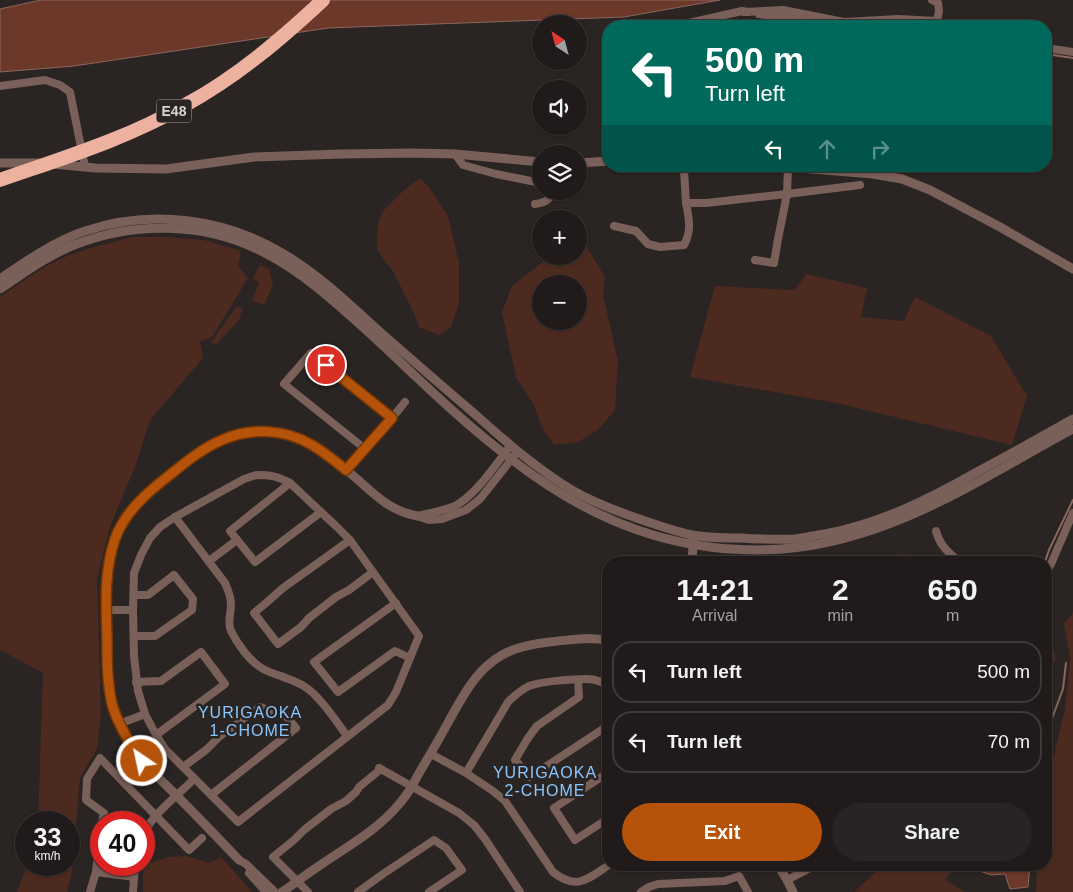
<!DOCTYPE html>
<html lang="en">
<head>
<meta charset="utf-8">
<style>
  body { margin:0; font-family:Helvetica,sans-serif; background:#282423; color:#f1f3f6; height:100vh; display:flex; flex-direction:column; font-size:19px; white-space:nowrap }
  * { box-sizing:border-box; margin:0 }
  p { font-size:16px; color:#a2a1a2 }
  .icon { flex:none; width:28px; height:28px; fill:none; stroke:currentColor; stroke-width:2; stroke-linecap:round; stroke-linejoin:round }
  .map { position:relative; flex:1; overflow:hidden }
  .panel { position:absolute; left:602px; top:556px; width:450px; height:315px; display:flex; flex-direction:column; background:#201b1a; border-radius:20px; box-shadow:0 1px 4px #0004,0 0 0 1px #3d3939 }
  .panel>* { flex:none }
  .hud { position:absolute; left:602px; top:20px; width:450px; height:152px; border-radius:20px; box-shadow:0 1px 4px #0004,0 0 0 1px #3d3939; background:#00695c; color:#fff; overflow:hidden }
  .needle { width:32px; rotate:324deg }
  .tools { position:absolute; left:532px; top:15px; display:grid; gap:10px }
  .tools a { display:grid; place-items:center; width:55px; height:55px; border-radius:50%; background:#201b1a; box-shadow:0 1px 4px #0004,0 0 0 1px #3d3939; font-size:25px }
  .speed { position:absolute; left:15px; top:811px; display:flex; gap:10px; font-size:25px; font-weight:700; text-align:center }
  .speed>* { display:grid; place-content:center; width:65px; height:65px; border-radius:50%; background:#201b1a; box-shadow:0 1px 4px #0004,0 0 0 1px #3d3939; line-height:1 }
  .speed small { font-size:12px; font-weight:400 }
  .speed .limit { border:8px solid #d22; background:#fff; color:#111 }
  .pin { position:absolute; display:grid; place-items:center; width:42px; height:42px; color:#fff; margin:-21px; border:2px solid #fff; border-radius:50%; box-shadow:0 1px 5px #0007 }
  .me { position:absolute; width:55px; margin:-28px; rotate:326deg; stroke-linejoin:round; filter:drop-shadow(0 0 4px #0008) }
  .turn { display:flex; align-items:center; gap:18px; height:105px; padding:0 20px; font-size:22px }
  .turn .icon { width:65px; height:65px; stroke-width:2.5 }
  .turn b { display:block; font-size:35px; line-height:42px }
  .lanes { display:flex; align-items:center; height:48px; padding:0 20px; background:#0003; justify-content:center; gap:25px; direction:ltr }
  .lanes .off { opacity:.35 }
  .eta { display:flex; justify-content:space-evenly; align-items:center; height:85px; text-align:center }
  .eta b { font-size:30px; font-weight:700; line-height:35px }
  .action { display:flex; gap:10px; margin-top:auto; padding:10px 20px }
  .action a { flex:1; height:58px; border-radius:30px; background:#b45309; color:#fff; font-size:20px; font-weight:700; line-height:58px; text-align:center }
  .action a+a { background:#282423; color:#f1f3f6 }
  ul { padding:0; list-style:none }
  li { display:flex; align-items:center; gap:15px; height:62px; margin:0 10px 8px; padding:0 10px; border:2px solid #3d3939; border-radius:20px }
  li div { flex:1 }
  li b { display:block; font-size:19px }
  li em { font-style:normal }
  .map>svg:first-child { display:block }
  .green { fill:#4c2a20; fill-rule:evenodd }
  .water { fill:#6b382a; stroke:#8c675d }
  .lines { fill:none; stroke-linecap:round; stroke-linejoin:round }
  .stream { stroke:#8c675d; stroke-width:2 }
  .minor { stroke:#796059; stroke-width:8 }
  .tertiary { stroke:#796059; stroke-width:9 }
  .motorway-bridge { stroke:#edb19f; stroke-width:14 }
  .route-casing { stroke:#753606; stroke-width:12 }
  .route { stroke:#b45309; stroke-width:9 }
  .labels { text-anchor:middle; stroke-width:5; stroke-linejoin:round; paint-order:stroke }
  .shield { fill:#2a2423; stroke:#a4a09f; stroke-width:1 }
  .shield-label { font-size:14px; font-weight:bold; fill:#d9d5d4 }
  .neighbourhood-label { font-size:16px; letter-spacing:1px; fill:#8ac6fd; stroke:#2a2423 }
</style>
</head>
<body>
<div class="map">
<svg width="1073" height="892" viewBox="0 0 1073 892">
  <rect width="100%" height="100%" fill="#2a2423"/>
  <!-- green -->
  <g class="green">
    <path d="M420 178 430 188 448 216 459 263V303L451 327 439 335 419 327 413 311 394 273 377 250 378 224 383 211 403 191Z"/>
    <path d="M579 235 605 277 603 294 618 361 615 410 598 430 578 442 554 445 542 428 534 405 516 377 502 312 512 286 543 262 548 256H579ZM541 284H579V321H541Z"/>
    <path d="M132 237H168L204 240 241 251 238 266 248 278 212 337 200 342 203 358 150 420 135 467 110 526 97 580 101 716 97 749 80 778 72 871 67 892H17L27 865H69V822H38L43 673 0 650V297C19 284 39 269 60 259 82 249 108 244 132 237Z"/>
    <path d="M260 265 269 269 273 285 264 305 252 300 259 283 253 278Z"/>
    <path d="M807 274 867 288 861 317 904 321 915 297 991 336 1027 396 1012 445 836 403 690 377 715 286 794 290Z"/>
    <path d="M237 306 243 309 241 313 240 320 237 322 216 345 211 342Z"/>
    <path d="M899 554 915 555 926 562H889Z"/>
    <path d="M1046 613 1056 661 1046 660Z"/>
    <path d="M1073 613V892H1036L1037 865H1046V790L1065 709 1070 658 1064 623Z"/>
    <path d="M187 856 209 863 221 857 252 892H143V865L169 857Z"/>
    <path d="M887 865H959L945 879 964 892H854L875 873Z"/>
  </g>
  <!-- water -->
  <g class="water">
    <path d="M41 0H720L624 17 328 28 74 66 0 72V9Z"/>
    <path d="M979 865H1030L1028 887 1010 889 1005 874 991 875 977 870Z"/>
  </g>
  <g class="lines">
    <!-- stream -->
    <g class="stream">
      <path d="M760 24 781 26"/>
      <path d="M1046 54 1073 58"/>
      <path d="M1045 562 1049 550 1073 500"/>
      <path d="M1048 585 1050 595"/>
      <path d="M1051 721 1063 689 1066 663"/>
    </g>
    <!-- minor -->
    <g class="minor">
      <path d="M744 12 783 10 844 22 898 19 937 21 939 11 938 3 932 0"/>
      <path d="M759 14 836 26"/>
      <path d="M685 26 689 23 742 11 748 12"/>
      <path d="M1046 48 1073 52"/>
      <path d="M0 86 45 80 60 85 70 92 85 167"/>
      <path d="M455 154 463 165 496 174 541 183"/>
      <path d="M788 167 787 194 860 185"/>
      <path d="M684 171 686 203H706L787 194 778 239 774 263 755 260"/>
      <path d="M535 204C544 203 548 201 553 193V191"/>
      <path d="M614 226 636 231 648 244 660 247 684 245C692 231 689 218 686 203"/>
      <path d="M392 418 405 402"/>
      <path d="M346 469 392 418 311 353 284 384 364 448"/>
      <path d="M256 475C270 475 277 476 290 483L337 527 350 540 419 636 396 692 388 705 238 822 165 749 156 735 145 714 138 691 134 656 133 610 134 573 141 555 150 538 160 527 175 517 244 479Z"/>
      <path d="M290 483 230 531 255 562 321 512"/>
      <path d="M417 516 429 520 442 519 466 510 480 499 518 451"/>
      <path d="M417 516C430 513 443 511 455 506 477 494 495 465 511 445"/>
      <path d="M175 517 225 583C228 590 231 596 231 605 231 613 227 623 231 631 237 643 248 659 260 667 266 671 274 674 281 676 290 680 300 682 308 689 321 698 337 722 347 736"/>
      <path d="M936 531C941 548 948 551 959 562"/>
      <path d="M350 540 283 588 266 603 254 613 278 644 301 627 309 618 336 597 349 590 373 572"/>
      <path d="M209 561 237 540"/>
      <path d="M1046 572 1051 564 1073 513"/>
      <path d="M134 595H148L174 575 193 599 192 610 155 636H134"/>
      <path d="M396 603 314 662 338 692 395 651 410 658"/>
      <path d="M106 610H133"/>
      <path d="M578 680 579 697 537 726 528 738 515 760 530 777 609 725"/>
      <path d="M136 682 161 681 201 652 225 684 156 735"/>
      <path d="M119 724 145 714"/>
      <path d="M431 754 466 773 493 791 505 801 553 872C577 891 587 879 609 865"/>
      <path d="M183 767 206 750 220 736 260 707 286 716 296 728 211 795"/>
      <path d="M379 768 459 813 474 825 485 839 520 892"/>
      <path d="M609 772 554 808 575 840 609 818"/>
      <path d="M466 773 508 702C514 696 521 690 529 686 542 681 574 679 587 679 595 679 603 682 609 687"/>
      <path d="M102 822 104 813 86 800 87 779 100 758 189 850 202 838"/>
      <path d="M144 833C153 814 179 794 194 779"/>
      <path d="M239 860 246 864 275 892"/>
      <path d="M824 865H826"/>
      <path d="M96 872 134 877"/>
      <path d="M249 873 266 892"/>
      <path d="M787 880 816 865"/>
      <path d="M90 892 96 872 101 827"/>
      <path d="M133 892 135 865"/>
      <path d="M308 892 273 857 294 840 304 830 331 809 346 801 356 792 359 787 381 769"/>
      <path d="M358 892 383 874 434 840 446 848 462 870 429 892"/>
      <path d="M641 892 649 887 658 884 725 881 739 876 748 892"/>
    </g>
    <!-- tertiary -->
    <g class="tertiary">
      <path d="M0 163H38"/>
      <path d="M579 163 609 161"/>
      <path d="M53 164 95 168 166 169 254 157 342 154 412 153 455 154 541 162"/>
      <path d="M775 166 873 174 902 179 930 190 1000 227 1073 269"/>
      <path d="M0 279C26 261 55 241 85 231 152 209 224 218 284 254 319 275 349 304 379 331 411 359 443 387 476 415 506 442 537 469 572 490 596 504 624 514 651 523 664 527 678 532 692 535 708 538 724 538 740 538 758 539 777 540 795 539 805 538 815 535 825 534 881 523 928 500 977 472 1009 455 1041 437 1073 419"/>
      <path d="M0 289C24 273 47 256 74 245 134 221 205 222 263 252 301 271 334 301 365 329 413 373 459 420 511 459 592 522 679 556 782 549 891 541 980 479 1073 429"/>
      <path d="M693 562 692 557 694 540"/>
      <path d="M239 860C218 838 197 816 176 795 156 775 135 757 123 731 107 698 107 671 107 636 107 617 105 598 106 579 110 523 146 490 189 460 212 444 236 430 265 431 301 432 331 456 357 479 376 496 391 511 417 516"/>
      <path d="M778 865 787 880 793 892"/>
      <path d="M282 892C295 883 307 874 319 866 348 846 378 830 400 803 407 795 413 785 418 775 429 756 440 738 450 719 464 694 476 670 502 655 516 647 532 644 549 642 568 640 589 636 609 641"/>
    </g>
    <!-- motorway-bridge -->
    <path class="motorway-bridge" d="M0 180C63 158 129 138 187 104 238 76 281 39 323 0"/>
  </g>
  <g class="lines">
    <defs>
      <path id="route" d="M142 761C130 743 118 725 112 704 107 682 107 659 107 636 106 603 104 571 115 539 125 511 149 491 171 474 187 461 203 448 222 440 251 427 285 429 312 445 324 452 335 461 346 470L392 418 326 365"/>
    </defs>
    <!-- route casing -->
    <use href="#route" class="route-casing"/>
    <!-- route -->
    <use href="#route" class="route"/>
  </g>
  <g class="labels">
    <!-- shield labels -->
    <rect class="shield" x="156.5" y="99.5" width="35" height="23" rx="4"/>
    <g class="shield-label">
      <text x="174" y="116">E48</text>
    </g>
    <!-- neighbourhood labels -->
    <g class="neighbourhood-label">
      <text x="250" y="718">YURIGAOKA<tspan x="250" dy="18">1-CHOME</tspan></text>
      <text x="545" y="778">YURIGAOKA<tspan x="545" dy="18">2-CHOME</tspan></text>
    </g>
  </g>
</svg>
<div class="tools">
<a><svg class="needle" viewBox="-14 -14 28 28"><path d="M0-13l5 13h-10z" fill="#e53935"/><path d="M0 13l5-13h-10z" fill="#a2a1a2"/></svg></a>
<a><svg class="icon" aria-label="sound" viewBox="0 0 24 24"><path d="M4 9h4l5-4v14l-5-4H4zM17 9q2 3 0 6"/></svg></a>
<a><svg class="icon" aria-label="layers" viewBox="0 0 24 24"><path d="M12 4l9 5-9 5-9-5zM3 14l9 5 9-5"/></svg></a>
<a>+</a>
<a>−</a>
</div>
<div class="speed"><div>33<small>km/h</small></div><div class="limit">40</div></div>
<div class="pin" style="left:326px;top:365px;background:#d93025"><svg class="icon" aria-label="arrive" viewBox="0 0 24 24"><path d="M6 21V4h12l-3 4 3 4H6"/></svg></div>
<svg class="me" style="left:142px;top:761px" viewBox="-20 -20 40 40"><circle r="17" fill="#b45309" stroke="#fff" stroke-width="3"/><path d="M0-11L8 9 0 5-8 9z" fill="#fff"/></svg>
<div class="hud">
<div class="turn"><svg class="icon" aria-label="left" viewBox="0 0 24 24"><path d="M17 20v-9H6M10 6l-5 5 5 5"/></svg><div><b>500 m</b>Turn left</div></div>
<div class="lanes"><svg class="icon" aria-label="left" viewBox="0 0 24 24"><path d="M17 20v-9H6M10 6l-5 5 5 5"/></svg><svg class="icon off" aria-label="ahead" viewBox="0 0 24 24"><path d="M12 20V5M6 11l6-6 6 6"/></svg><svg class="icon off" aria-label="right" viewBox="0 0 24 24"><path d="M7 20v-9h11M14 6l5 5-5 5"/></svg></div>
</div>
<section class="panel">
<div class="eta">
<div><b>14:21</b><p>Arrival</p></div>
<div><b>2</b><p>min</p></div>
<div><b>650</b><p>m</p></div>
</div>
<ul>
<li><svg class="icon" aria-label="left" viewBox="0 0 24 24"><path d="M17 20v-9H6M10 6l-5 5 5 5"/></svg><div><b>Turn left</b></div><em>500 m</em></li>
<li><svg class="icon" aria-label="left" viewBox="0 0 24 24"><path d="M17 20v-9H6M10 6l-5 5 5 5"/></svg><div><b>Turn left</b></div><em>70 m</em></li>
</ul>
<div class="action"><a>Exit</a><a>Share</a></div>
</section>
</div>
</body>
</html>
